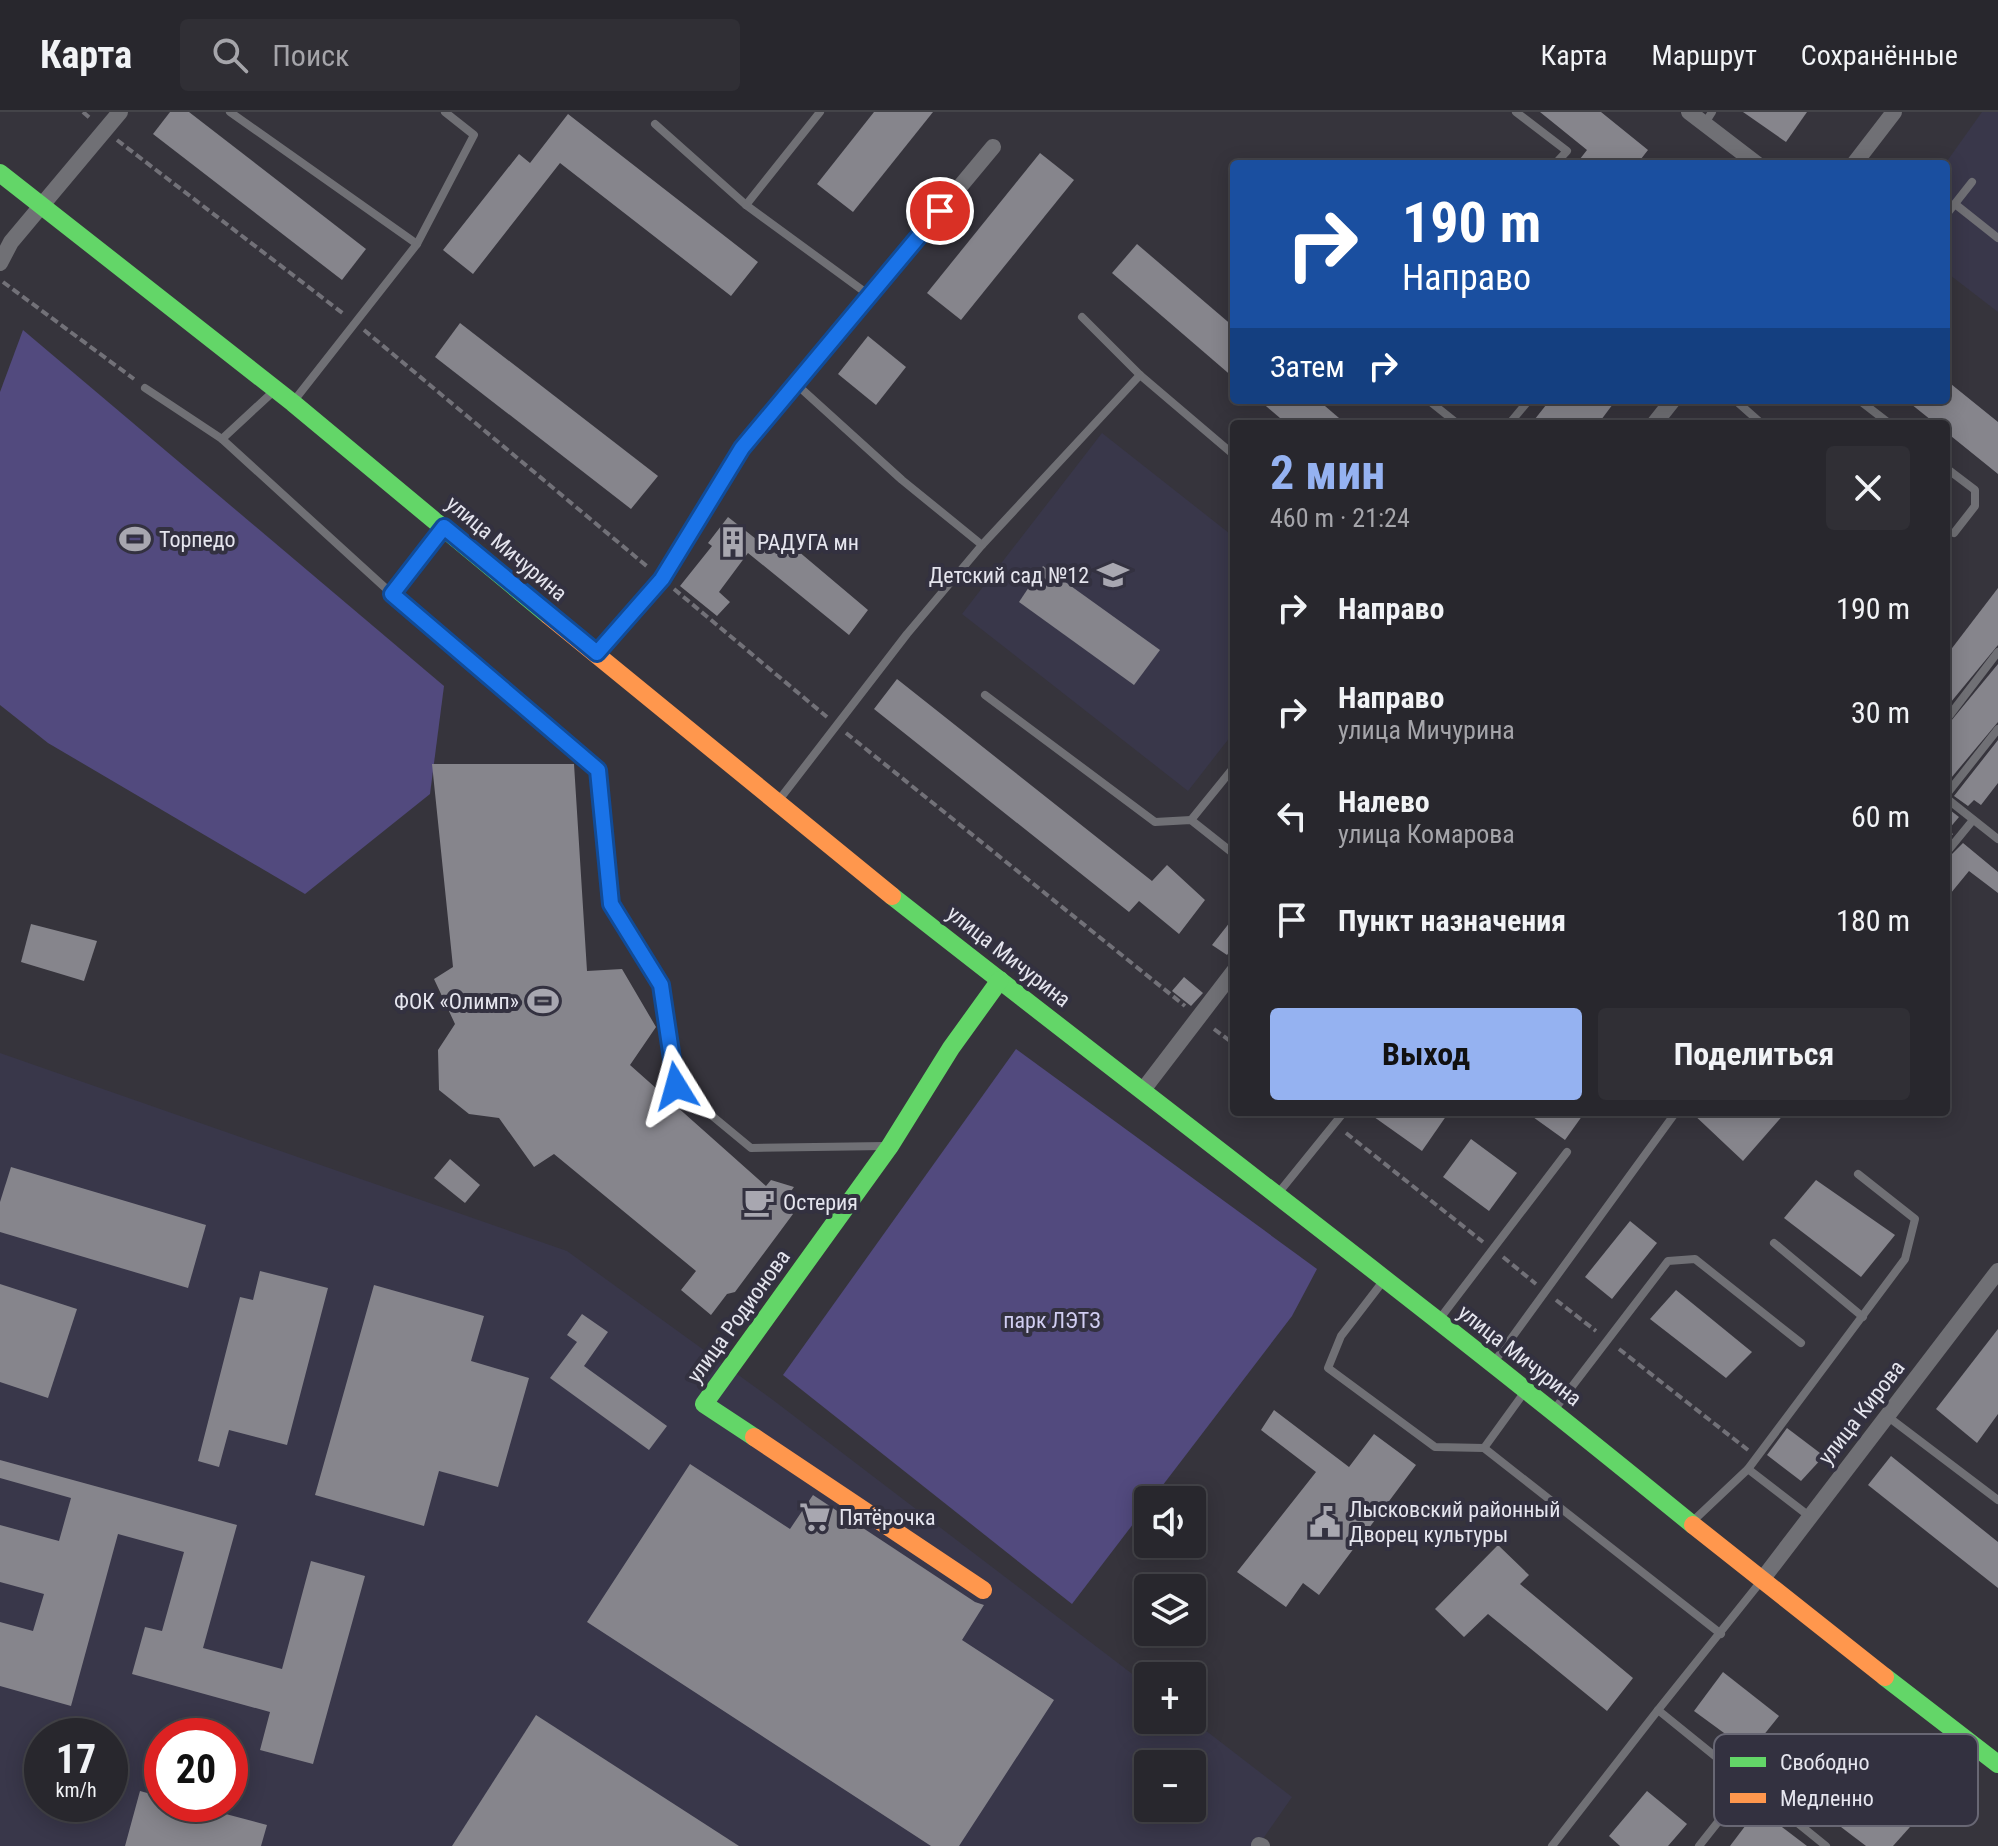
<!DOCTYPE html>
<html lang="ru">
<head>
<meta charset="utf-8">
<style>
  body { margin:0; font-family:"Roboto Condensed",sans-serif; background:#302f35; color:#f1f3f6; height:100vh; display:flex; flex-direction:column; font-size:30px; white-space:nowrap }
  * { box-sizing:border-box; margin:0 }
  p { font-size:26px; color:#a5a5aa }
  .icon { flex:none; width:44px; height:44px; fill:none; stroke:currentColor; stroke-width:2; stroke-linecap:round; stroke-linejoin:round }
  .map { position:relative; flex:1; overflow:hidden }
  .drawer { position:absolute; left:1230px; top:308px; width:720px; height:696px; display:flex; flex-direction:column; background:#28272d; border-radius:8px; box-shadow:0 4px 20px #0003,0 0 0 2px #444449 }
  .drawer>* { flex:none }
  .banner { position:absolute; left:1230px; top:48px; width:720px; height:244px; border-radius:8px; box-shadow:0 4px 20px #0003,0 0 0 2px #444449; background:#1a4fa0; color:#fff; overflow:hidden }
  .controls { position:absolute; left:1134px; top:1374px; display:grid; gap:16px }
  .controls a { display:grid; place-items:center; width:72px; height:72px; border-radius:8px; background:#28272d; box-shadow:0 4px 20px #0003,0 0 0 2px #444449; font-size:40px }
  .speed { position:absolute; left:24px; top:1606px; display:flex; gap:16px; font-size:40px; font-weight:700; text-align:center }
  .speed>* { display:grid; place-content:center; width:104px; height:104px; border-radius:50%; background:#28272d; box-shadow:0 4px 20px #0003,0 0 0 2px #444449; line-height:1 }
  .speed small { font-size:20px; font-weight:400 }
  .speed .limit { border:12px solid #d22; background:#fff; color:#111 }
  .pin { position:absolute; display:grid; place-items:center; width:68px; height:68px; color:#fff; margin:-34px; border:4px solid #fff; border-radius:50%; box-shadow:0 2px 8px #0007 }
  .me { position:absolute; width:88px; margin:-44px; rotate:352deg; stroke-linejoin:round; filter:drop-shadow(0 0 6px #0008) }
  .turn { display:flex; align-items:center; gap:28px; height:168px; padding:0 40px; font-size:36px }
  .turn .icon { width:104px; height:104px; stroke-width:2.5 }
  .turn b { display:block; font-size:56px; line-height:68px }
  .then { display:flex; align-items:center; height:76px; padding:0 40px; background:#0003; gap:16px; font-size:30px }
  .round { display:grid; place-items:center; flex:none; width:84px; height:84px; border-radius:8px; background:#302f35 }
  .headline { display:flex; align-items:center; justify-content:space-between; height:136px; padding:0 40px }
  h1 { font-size:48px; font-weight:700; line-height:60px; color:#95b2f1 }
  .primary-button { display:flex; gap:16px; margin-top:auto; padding:16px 40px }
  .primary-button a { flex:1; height:92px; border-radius:8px; background:#95b2f1; color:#111; font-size:32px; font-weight:700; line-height:92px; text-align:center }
  .primary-button a+a { background:#302f35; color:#f1f3f6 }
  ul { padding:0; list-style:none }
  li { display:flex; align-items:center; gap:24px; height:104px; padding:0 40px }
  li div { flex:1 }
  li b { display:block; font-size:30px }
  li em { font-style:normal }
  header { display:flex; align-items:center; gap:48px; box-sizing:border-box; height:112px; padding:0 40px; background:#28272d; border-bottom:2px solid #444449 }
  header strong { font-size:38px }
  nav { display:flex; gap:44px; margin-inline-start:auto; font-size:28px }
  .search { width:560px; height:72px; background:#302f35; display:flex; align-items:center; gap:20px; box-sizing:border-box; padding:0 28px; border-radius:8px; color:#a5a5aa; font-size:30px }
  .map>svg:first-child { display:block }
  .built { fill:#39374a; fill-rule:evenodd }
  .green { fill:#524a7e }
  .building { fill:#86858c }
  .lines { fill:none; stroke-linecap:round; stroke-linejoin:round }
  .path { stroke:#727178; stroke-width:4; stroke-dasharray:8 4; stroke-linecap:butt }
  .lane { stroke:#707075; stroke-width:8 }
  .street { stroke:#707075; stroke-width:16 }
  .fast { stroke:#63d668; stroke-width:18 }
  .slow { stroke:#ff974d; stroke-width:18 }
  .route-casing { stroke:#114b97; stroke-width:20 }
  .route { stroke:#1a73e8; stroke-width:14 }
  .labels { text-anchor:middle; stroke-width:8; stroke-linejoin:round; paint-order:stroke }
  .poi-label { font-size:22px; fill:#e5e5ee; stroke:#333140; text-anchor:start }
  .street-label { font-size:22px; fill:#e5e5ee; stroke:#333140 }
  .park-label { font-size:22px; fill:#d1cef2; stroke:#333140 }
  .key { fill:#333140; stroke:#686774; stroke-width:2 }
  .key-label { font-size:22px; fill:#e5e5ee }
</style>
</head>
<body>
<header>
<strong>Карта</strong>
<div class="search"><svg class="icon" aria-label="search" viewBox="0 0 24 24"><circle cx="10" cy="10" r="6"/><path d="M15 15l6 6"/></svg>Поиск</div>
<nav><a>Карта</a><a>Маршрут</a><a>Сохранённые</a></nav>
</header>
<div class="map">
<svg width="1998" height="1734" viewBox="0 0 1998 1734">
  <rect width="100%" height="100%" fill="#36343c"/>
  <!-- built -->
  <g class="built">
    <path d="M1982 0H1998V200L1946 160 1945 52Z"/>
    <path d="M1102 321 1234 425V620L1188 679 962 502Z"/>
    <path d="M0 941 567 1139 773 1288 1148 1574V1608H1192L1292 1685 1258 1734H0ZM42 1624H110V1692H42ZM162 1624H230V1692H162ZM1148 1652H1192V1696H1148Z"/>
  </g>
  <!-- green -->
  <g class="green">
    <path d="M23 218 444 574 430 682 305 782 48 631 0 593V280Z"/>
    <path d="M1016 937 1317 1157 1292 1204 1072 1492 783 1263Z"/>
  </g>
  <!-- building -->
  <g class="building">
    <path d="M170 0H189L366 137 342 168 153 22Z"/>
    <path d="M874 0H933L853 100 817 72Z"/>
    <path d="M1540 0H1601L1648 38 1637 52H1576L1587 38Z"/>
    <path d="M1743 0H1807L1786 30Z"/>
    <path d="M568 2 758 150 731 184 560 51 473 162 443 138 519 42 530 51Z"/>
    <path d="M1040 41 1074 68 961 208 927 181Z"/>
    <path d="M1137 132 1234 215V266L1112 161Z"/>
    <path d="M460 211 658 364 631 397 435 245Z"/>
    <path d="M868 224 906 255 876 293 838 262Z"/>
    <path d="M1946 268 1998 310V362L1946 320V312H1936L1906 288H1946Z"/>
    <path d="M1259 288H1318L1346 312H1287Z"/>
    <path d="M1550 288H1616L1598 312H1531Z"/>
    <path d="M728 405 774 441 785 428 868 498 849 523 748 441 719 480 730 490 717 504 680 474 712 434 708 431Z"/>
    <path d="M1043 454 1160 538 1134 573 1019 490Z"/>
    <path d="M1998 476V533L1946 596V544Z"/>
    <path d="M1998 552V610L1946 672V615Z"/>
    <path d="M897 567 1152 769 1167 753 1205 788 1179 822 1139 789 1129 800 874 597Z"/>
    <path d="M1998 628V671L1981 693 1974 688 1968 694 1954 684Z"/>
    <path d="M432 652H574L587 859 622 857 656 915 630 953 766 1074 771 1068 794 1075 781 1093 793 1102 735 1180 727 1182 711 1203 681 1178 696 1159 554 1042 534 1055 499 1006 469 1002 439 978 438 938 455 912 434 867 453 855Z"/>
    <path d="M1946 695 1959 705 1948 718 1953 722 1946 730Z"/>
    <path d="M1963 731 1998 760V781L1969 759 1946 787V748Z"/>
    <path d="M1234 805V834L1227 843 1212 833Z"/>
    <path d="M31 812 97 829 84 869 21 850Z"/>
    <path d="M1184 865 1203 881 1191 894 1172 879Z"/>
    <path d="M1367 1000H1449L1422 1039Z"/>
    <path d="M1526 1000H1585L1565 1028Z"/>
    <path d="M1691 1000H1786L1743 1049Z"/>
    <path d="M1471 1027 1517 1061 1489 1099 1443 1065Z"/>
    <path d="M450 1047 480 1073 465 1091 434 1066Z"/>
    <path d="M11 1055 206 1113 188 1176 0 1120V1090Z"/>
    <path d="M1816 1068 1895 1123 1861 1165 1784 1106Z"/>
    <path d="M1630 1109 1657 1131 1612 1187 1585 1165Z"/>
    <path d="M260 1159 328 1176 287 1333 229 1318 219 1355 198 1349 240 1185 253 1188Z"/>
    <path d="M0 1172 77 1197 48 1286 0 1270Z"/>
    <path d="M374 1173 484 1204 471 1249 529 1266 498 1375 439 1359 424 1414 315 1383Z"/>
    <path d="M1676 1178 1752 1240 1726 1266 1650 1207Z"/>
    <path d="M582 1202 608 1220 584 1254 667 1314 649 1338 550 1266 577 1230 567 1223Z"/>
    <path d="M1998 1217V1302L1977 1331 1936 1297Z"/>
    <path d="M1274 1298 1349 1355 1374 1322 1416 1353 1319 1483 1303 1471 1286 1495 1237 1460 1316 1360 1261 1318Z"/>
    <path d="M1787 1316 1824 1344 1801 1369 1767 1343Z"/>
    <path d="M1891 1344 1998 1430V1476L1868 1373Z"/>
    <path d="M0 1348 237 1413 203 1536 282 1557 311 1449 365 1464 313 1652 260 1638 270 1600 132 1562 145 1515 162 1519 184 1440 118 1422 71 1594 0 1574V1510L33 1519 44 1482 0 1470V1413L59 1429 71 1386 0 1366Z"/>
    <path d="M690 1352 790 1417 813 1383 975 1490 984 1493 962 1528 1054 1588 959 1734H931L587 1510Z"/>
    <path d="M1498 1433 1529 1463 1520 1472 1633 1566 1607 1599 1488 1502 1464 1525 1435 1497Z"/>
    <path d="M1723 1560 1779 1604 1750 1640 1694 1599Z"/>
    <path d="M536 1603 739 1734H452Z"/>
    <path d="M1818 1633 1918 1706 1893 1734H1866L1787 1674Z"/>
    <path d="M140 1679 162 1685V1692H188L267 1713 261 1734H125Z"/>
    <path d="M1647 1679 1687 1712 1668 1734H1620L1609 1724Z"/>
    <path d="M1758 1697 1807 1734H1730Z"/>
  </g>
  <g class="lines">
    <!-- path -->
    <g class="path">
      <path d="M83 0 91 7"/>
      <path d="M117 28 345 203"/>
      <path d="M3 170 134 267"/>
      <path d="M364 218 649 456"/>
      <path d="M674 477 827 605"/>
      <path d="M846 621 1185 894"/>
      <path d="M1214 917 1234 932"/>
      <path d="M1346 1021 1483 1130"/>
      <path d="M1503 1145 1536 1172"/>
      <path d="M1556 1188 1596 1219"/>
      <path d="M1619 1237 1748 1338"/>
    </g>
    <!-- lane -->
    <g class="lane">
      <path d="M230 0 417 132"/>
      <path d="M1516 0 1567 39 1555 52"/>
      <path d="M1705 11 1712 0"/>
      <path d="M655 12 746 93 869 183"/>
      <path d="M1955 92 1998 126"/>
      <path d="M746 93 820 0"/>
      <path d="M1946 103 1972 70"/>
      <path d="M1082 205 1140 263 1234 343"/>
      <path d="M796 272 902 368 982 433"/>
      <path d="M145 276 222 327 392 482 598 658 611 792 661 873 676 974 751 1036 885 1034"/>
      <path d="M1428 288 1458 312"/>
      <path d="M1735 288 1762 312"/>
      <path d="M1859 288 1890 312"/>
      <path d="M293 290 417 132 474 23 445 0"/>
      <path d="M1509 312 1529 288"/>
      <path d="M222 327 275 278"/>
      <path d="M1946 356 1975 378V394L1954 421"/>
      <path d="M392 482 441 420"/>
      <path d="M985 583 1155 710 1191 708 1234 742"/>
      <path d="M1946 608 1998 540"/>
      <path d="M1946 683 1998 617"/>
      <path d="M1946 686 1998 727"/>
      <path d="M779 688 907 522 982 433 1140 263"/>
      <path d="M1191 708 1234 655"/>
      <path d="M1946 741 1973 708"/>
      <path d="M1276 1084 1344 1000"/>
      <path d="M1774 1131 1863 1205"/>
      <path d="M1384 1168 1341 1224 1328 1256 1435 1335 1484 1336 1526 1278"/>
      <path d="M1441 1205 1567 1040"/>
      <path d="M1497 1246 1676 1000"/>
      <path d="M1554 1298 1668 1149 1695 1147 1801 1231"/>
      <path d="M1887 1304 1998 1388"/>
      <path d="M1484 1336 1721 1522"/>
      <path d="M1748 1357 1809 1404"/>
      <path d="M1694 1408 1748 1357 1905 1147 1915 1107 1858 1062"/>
      <path d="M1758 1473 1658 1598 1826 1734"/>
      <path d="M1552 1734 1658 1598"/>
      <path d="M1699 1734 1748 1672"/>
    </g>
    <!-- street -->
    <g class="street">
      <path d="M1689 0 1757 52"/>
      <path d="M1854 52 1894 0"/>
      <path d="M0 151 11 130 120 0"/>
      <path d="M1654 312 1673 288"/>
      <path d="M597 541 662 467 742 336 993 35"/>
      <path d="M1143 978 1234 859"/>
      <path d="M1761 1469 1998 1159"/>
      <path d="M1259 1733 1262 1734"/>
    </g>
    <!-- fast -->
    <g class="fast">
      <path d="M0 61 293 291 548 503"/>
      <path d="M892 784C1159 994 1431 1198 1693 1413"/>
      <path d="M754 1325 704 1292 890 1034 951 936 1000 868"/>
      <path d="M1885 1565 1998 1652"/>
    </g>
    <!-- slow -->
    <g class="slow">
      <path d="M548 503 892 784"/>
      <path d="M754 1325 983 1478"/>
      <path d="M1693 1413 1885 1565"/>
    </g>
  </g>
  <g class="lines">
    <defs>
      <path id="route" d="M676 974 661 873 611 792 598 658 392 482 444 415 597 541 662 467 742 336 940 99"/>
    </defs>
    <!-- route casing -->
    <use href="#route" class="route-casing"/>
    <!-- route -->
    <use href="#route" class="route"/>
  </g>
  <!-- icons -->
  <defs>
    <symbol id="stadium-bare" viewBox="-9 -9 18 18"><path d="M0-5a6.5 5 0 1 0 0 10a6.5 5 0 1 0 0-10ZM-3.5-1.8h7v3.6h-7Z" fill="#a8a7b0" stroke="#333140" stroke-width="2.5" paint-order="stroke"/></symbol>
    <symbol id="building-bare" viewBox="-9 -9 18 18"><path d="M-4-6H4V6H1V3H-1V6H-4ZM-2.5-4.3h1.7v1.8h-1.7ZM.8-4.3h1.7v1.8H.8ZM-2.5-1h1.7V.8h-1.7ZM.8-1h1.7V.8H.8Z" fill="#a8a7b0" stroke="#333140" stroke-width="2.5" paint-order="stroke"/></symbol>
    <symbol id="school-bare" viewBox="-9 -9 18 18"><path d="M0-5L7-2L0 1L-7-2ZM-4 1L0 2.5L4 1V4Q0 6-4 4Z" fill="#a8a7b0" stroke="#333140" stroke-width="2.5" paint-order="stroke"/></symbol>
    <symbol id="cafe-bare" viewBox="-9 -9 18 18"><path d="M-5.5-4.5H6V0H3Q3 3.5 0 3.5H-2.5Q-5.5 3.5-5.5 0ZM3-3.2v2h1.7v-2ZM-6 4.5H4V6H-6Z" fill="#a8a7b0" stroke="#333140" stroke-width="2.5" paint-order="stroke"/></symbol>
    <symbol id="supermarket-bare" viewBox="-9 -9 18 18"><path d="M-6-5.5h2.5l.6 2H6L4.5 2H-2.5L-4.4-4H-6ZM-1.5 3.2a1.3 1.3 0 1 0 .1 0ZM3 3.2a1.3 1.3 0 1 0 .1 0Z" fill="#a8a7b0" stroke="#333140" stroke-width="2.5" paint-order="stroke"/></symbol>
    <symbol id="civic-bare" viewBox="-9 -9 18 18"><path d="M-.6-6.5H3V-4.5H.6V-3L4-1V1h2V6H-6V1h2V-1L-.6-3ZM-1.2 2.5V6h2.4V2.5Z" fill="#a8a7b0" stroke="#333140" stroke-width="2.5" paint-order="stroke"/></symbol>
  </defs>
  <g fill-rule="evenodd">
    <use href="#stadium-bare" x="113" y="405" width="44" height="44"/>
    <use href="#building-bare" x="711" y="408" width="44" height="44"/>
    <use href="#school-bare" x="1091" y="441" width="44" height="44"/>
    <use href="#stadium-bare" x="521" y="867" width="44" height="44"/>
    <use href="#cafe-bare" x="737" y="1068" width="44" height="44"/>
    <use href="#supermarket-bare" x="793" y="1383" width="44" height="44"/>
    <use href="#civic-bare" x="1303" y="1388" width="44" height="44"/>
  </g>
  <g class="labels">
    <!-- poi labels -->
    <g class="poi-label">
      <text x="159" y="435">Торпедо</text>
      <text x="757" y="438">РАДУГА мн</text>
      <text x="1089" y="471" text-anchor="end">Детский сад №12</text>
      <text x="519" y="897" text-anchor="end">ФОК «Олимп»</text>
      <text x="783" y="1098">Остерия</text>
      <text x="1349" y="1405">Лысковский районный<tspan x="1349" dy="25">Дворец культуры</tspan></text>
      <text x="839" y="1413">Пятёрочка</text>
    </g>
    <!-- street labels -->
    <g class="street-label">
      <text transform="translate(507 436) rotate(40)" y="8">улица Мичурина</text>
      <text transform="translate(1009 844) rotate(38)" y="8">улица Мичурина</text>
      <text transform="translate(738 1204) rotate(-54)" y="8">улица Родионова</text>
      <text transform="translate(1520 1243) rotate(38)" y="8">улица Мичурина</text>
      <text transform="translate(1861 1300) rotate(-52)" y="8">улица Кирова</text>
    </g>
    <!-- park labels -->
    <g class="park-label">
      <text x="1052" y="1216">парк ЛЭТЗ</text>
    </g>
  </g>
  <!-- legend -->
  <rect x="1714" y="1622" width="264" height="92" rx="12" class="key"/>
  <rect x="1730" y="1645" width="36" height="10" fill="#63d668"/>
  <rect x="1730" y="1681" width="36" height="10" fill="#ff974d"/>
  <g class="key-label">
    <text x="1780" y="1658">Свободно</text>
    <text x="1780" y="1694">Медленно</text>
  </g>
</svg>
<div class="controls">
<a><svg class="icon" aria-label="sound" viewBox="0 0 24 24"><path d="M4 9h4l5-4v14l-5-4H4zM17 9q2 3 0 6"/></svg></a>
<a><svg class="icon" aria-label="layers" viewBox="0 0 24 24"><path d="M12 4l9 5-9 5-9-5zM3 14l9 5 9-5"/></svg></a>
<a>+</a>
<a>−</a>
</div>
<div class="speed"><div>17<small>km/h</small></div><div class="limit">20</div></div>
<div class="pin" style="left:940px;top:99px;background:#d93025"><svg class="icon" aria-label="arrive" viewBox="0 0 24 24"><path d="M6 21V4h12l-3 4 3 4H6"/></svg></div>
<svg class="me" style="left:676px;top:974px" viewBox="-20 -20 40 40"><path d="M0-17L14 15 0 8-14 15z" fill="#1a73e8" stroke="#fff" stroke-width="4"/></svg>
<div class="banner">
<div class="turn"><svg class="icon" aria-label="right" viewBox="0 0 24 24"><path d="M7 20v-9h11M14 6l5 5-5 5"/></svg><div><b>190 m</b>Направо</div></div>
<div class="then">Затем<svg class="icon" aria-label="right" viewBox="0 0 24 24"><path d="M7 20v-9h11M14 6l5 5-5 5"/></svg></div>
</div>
<section class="drawer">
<div class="headline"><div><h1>2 мин</h1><p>460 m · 21:24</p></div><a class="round"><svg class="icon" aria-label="close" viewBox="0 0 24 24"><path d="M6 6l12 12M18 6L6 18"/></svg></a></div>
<ul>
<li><svg class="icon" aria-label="right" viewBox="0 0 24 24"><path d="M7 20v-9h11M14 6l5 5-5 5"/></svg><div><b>Направо</b></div><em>190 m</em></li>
<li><svg class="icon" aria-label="right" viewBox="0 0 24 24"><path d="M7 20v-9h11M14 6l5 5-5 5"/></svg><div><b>Направо</b><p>улица Мичурина</p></div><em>30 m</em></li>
<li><svg class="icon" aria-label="left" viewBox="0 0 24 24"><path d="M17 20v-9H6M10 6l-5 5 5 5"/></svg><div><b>Налево</b><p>улица Комарова</p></div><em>60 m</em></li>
<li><svg class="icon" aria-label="arrive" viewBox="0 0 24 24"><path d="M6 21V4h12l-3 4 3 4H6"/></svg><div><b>Пункт назначения</b></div><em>180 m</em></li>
</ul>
<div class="primary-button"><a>Выход</a><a>Поделиться</a></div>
</section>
</div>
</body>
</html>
